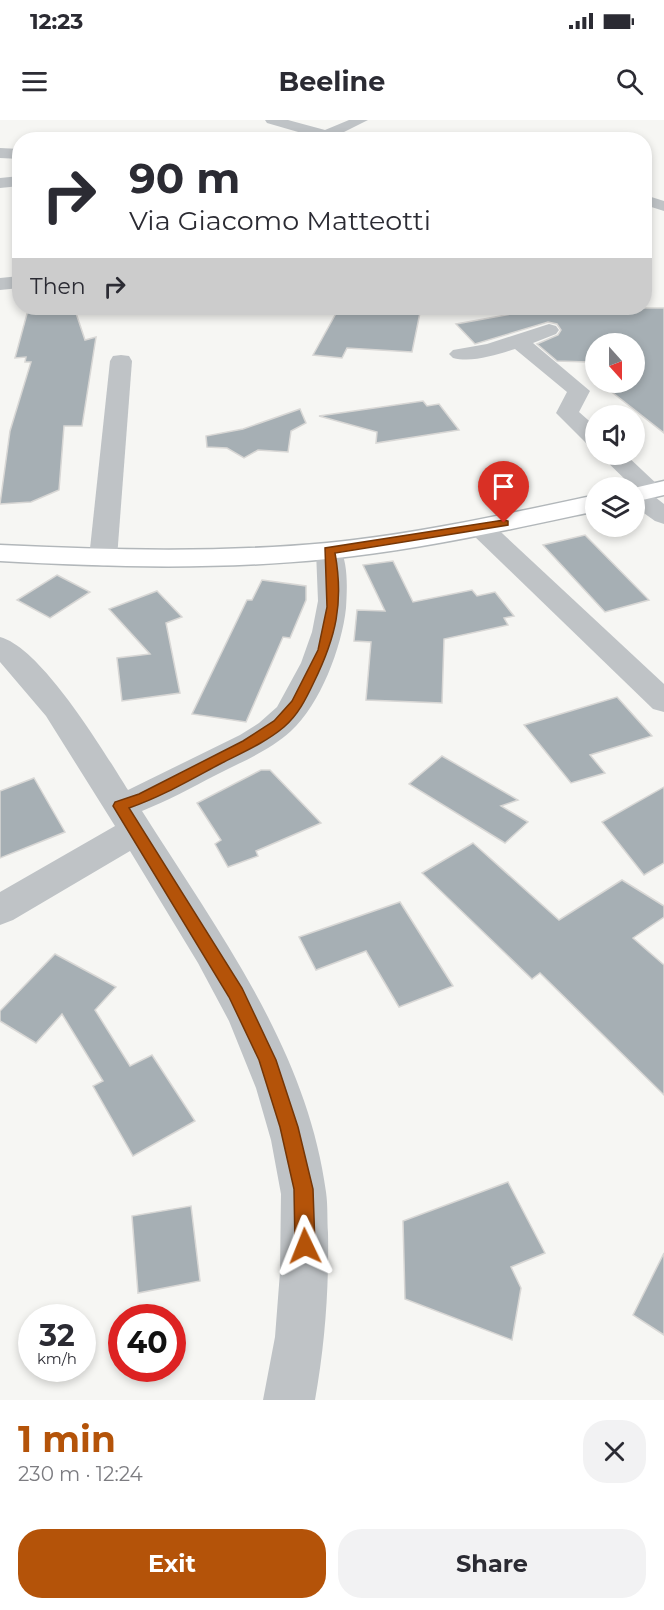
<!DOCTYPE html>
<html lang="en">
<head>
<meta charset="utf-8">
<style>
  body { margin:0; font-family:Montserrat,sans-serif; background:#f2f2f3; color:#2b2b33; height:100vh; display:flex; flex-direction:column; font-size:22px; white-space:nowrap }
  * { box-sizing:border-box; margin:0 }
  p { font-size:20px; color:#7c7c81 }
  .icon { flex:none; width:33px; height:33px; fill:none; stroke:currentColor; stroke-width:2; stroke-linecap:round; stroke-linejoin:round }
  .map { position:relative; height:1280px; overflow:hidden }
  .side { display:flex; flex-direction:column; background:#fff; flex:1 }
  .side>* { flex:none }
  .guide { position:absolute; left:12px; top:12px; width:640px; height:183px; border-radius:24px; box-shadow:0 3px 9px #0003; background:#fff; color:#2b2b33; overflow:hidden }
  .needle { width:39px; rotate:159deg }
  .fabs { position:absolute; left:585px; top:213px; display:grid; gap:12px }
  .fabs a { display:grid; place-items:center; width:60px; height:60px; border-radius:50%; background:#fff; box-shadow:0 3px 9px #0003; font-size:30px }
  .speed { position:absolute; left:18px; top:1184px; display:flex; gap:12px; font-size:30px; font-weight:700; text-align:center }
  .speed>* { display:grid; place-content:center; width:78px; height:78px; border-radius:50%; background:#fff; box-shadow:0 3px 9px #0003; line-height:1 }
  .speed small { font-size:15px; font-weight:400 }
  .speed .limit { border:9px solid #d22; background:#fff; color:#111 }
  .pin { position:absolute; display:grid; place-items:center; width:51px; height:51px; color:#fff; margin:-62px -26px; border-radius:50% 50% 50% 0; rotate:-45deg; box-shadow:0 0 6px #0007 }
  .pin .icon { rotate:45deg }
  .me { position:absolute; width:66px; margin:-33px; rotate:358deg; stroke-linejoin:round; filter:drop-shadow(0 0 4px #0008) }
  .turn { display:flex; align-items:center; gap:21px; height:126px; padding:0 18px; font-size:27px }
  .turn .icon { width:78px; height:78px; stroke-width:2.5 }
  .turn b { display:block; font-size:42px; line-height:51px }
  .then { display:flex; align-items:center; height:57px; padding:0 18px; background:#0003; gap:12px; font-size:22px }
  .round { display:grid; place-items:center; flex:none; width:63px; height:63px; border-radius:24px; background:#f2f2f3 }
  .headline { display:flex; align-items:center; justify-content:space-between; height:102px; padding:0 18px }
  h1 { font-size:36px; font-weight:700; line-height:45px; color:#b45309 }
  .primary-button { display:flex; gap:12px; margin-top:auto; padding:12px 18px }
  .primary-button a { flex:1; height:69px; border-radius:24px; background:#b45309; color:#fff; font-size:24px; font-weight:700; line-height:69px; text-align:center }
  .primary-button a+a { background:#f2f2f3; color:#2b2b33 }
  .status { display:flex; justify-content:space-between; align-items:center; height:42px; padding:0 30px; background:#fff; direction:ltr }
  .status svg { height:16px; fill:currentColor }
  header { display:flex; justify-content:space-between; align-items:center; height:78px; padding:0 18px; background:#fff; font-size:27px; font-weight:700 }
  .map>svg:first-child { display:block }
  .building { fill:#a6afb4; stroke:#d8d7d5; stroke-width:1.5 }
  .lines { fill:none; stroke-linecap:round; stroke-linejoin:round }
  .major-casing { stroke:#b2b7ba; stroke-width:3 }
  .minor { fill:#bfc3c6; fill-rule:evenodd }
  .major { fill:#fff; fill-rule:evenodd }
  .route { fill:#b45309; stroke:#753606; stroke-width:1.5 }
</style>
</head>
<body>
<div class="status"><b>12:23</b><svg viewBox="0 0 49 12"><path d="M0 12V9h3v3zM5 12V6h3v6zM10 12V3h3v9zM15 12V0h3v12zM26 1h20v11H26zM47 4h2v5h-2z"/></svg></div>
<header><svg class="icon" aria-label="menu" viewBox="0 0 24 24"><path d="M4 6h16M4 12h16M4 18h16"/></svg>Beeline<svg class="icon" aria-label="search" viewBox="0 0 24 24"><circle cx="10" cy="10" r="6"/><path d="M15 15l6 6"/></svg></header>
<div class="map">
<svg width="664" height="1280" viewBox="0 0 664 1280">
  <rect width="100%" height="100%" fill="#f6f6f3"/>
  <!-- building -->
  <g class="building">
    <path d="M339 188H421L412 232 347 228 342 238 313 235Z"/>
    <path d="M544 188H557L564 192 594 188H664V313L599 262H634V224H596V260L588 254V242L557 241 537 224 558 215 561 210 557 204 548 202 475 224 456 204Z"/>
    <path d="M28 190H75L85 220 96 217 82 306H64L59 370 31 382 0 384 10 311 31 242H25L26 237 15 238Z"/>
    <path d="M423 281 427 286 439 284 459 310 376 323 377 312 319 296Z"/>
    <path d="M300 289 306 303 291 311 288 332 258 330 244 338 227 328 207 327 206 316 243 309Z"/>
    <path d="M585 415 649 480 605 492 543 425Z"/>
    <path d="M393 441 413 482 472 470 477 476 495 472 514 496 504 498 508 505 444 519 442 583 366 580 371 522 354 521 357 490 385 491 363 445Z"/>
    <path d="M57 455 90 472 50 498 17 480Z"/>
    <path d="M262 460 306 466V480L290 518 283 517 246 602 192 594 247 480H252Z"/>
    <path d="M157 471 182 497 166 503 180 573 122 581 117 538 150 534 109 489Z"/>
    <path d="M617 577 652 616 590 635 605 653 571 663 524 605Z"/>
    <path d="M442 636 518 680 501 686 528 702 505 723 409 664Z"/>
    <path d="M261 650H270L321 703 256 731 258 736 228 747 215 724 221 720 197 683Z"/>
    <path d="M34 658 65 712 0 738V671Z"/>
    <path d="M664 667V743L644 755 602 702Z"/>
    <path d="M473 723 559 800 622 760 664 786V797L633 818 664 845V975L540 853 532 859 422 753Z"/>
    <path d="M400 782 453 866 399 887 366 831 316 850 299 817Z"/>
    <path d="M55 834 116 867 95 890 130 946 152 935 195 1001 133 1036 93 966 103 961 62 894 36 923 0 901V891Z"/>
    <path d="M508 1062 545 1133 511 1147 521 1168 512 1220 405 1179 403 1101Z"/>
    <path d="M191 1086 200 1161 138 1173 132 1096Z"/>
    <path d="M664 1133V1215L633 1195Z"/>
  </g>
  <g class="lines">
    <defs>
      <g id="major">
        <path d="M664 361V375L634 382V368Z"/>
        <path d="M596 375V391C507 410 418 430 327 439 218 450 109 447 0 441V425C109 430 218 433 327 423 418 414 507 394 596 375Z"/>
      </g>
    </defs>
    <!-- major casing -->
    <use href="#major" class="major-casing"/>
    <!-- minor -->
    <g class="minor">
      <path d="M265 0H288L325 10 349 0H368L328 20H308L312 16 267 3Z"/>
      <path d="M0 28 20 29V39L0 38Z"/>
      <path d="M20 56V66L0 68V58Z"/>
      <path d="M645 75 664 81V91L645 85Z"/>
      <path d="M20 156V168L0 170V158Z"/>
      <path d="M549 204 556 206 559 210 556 214 533 223 590 271 579 292 596 307V327L588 325 556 293 567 272 515 229C496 235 472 243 453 238L449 234 453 230 487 224Z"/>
      <path d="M121 235 129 236 132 241 117 438 113 444 103 446 93 444 89 438 110 241 113 236Z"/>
      <path d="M599 334H625L659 366 663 371 655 377 664 384V404L655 401 634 386V368Z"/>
      <path d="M481 400 490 402 664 564V592L653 589 472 414 468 408 472 402Z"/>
      <path d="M329 423 338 425C349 441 347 470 346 488 342 527 320 585 291 611 269 631 241 642 216 655 191 668 167 681 142 691 217 810 307 929 326 1072 328 1086 327 1099 328 1113 329 1169 325 1224 315 1280H263L275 1217 280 1152 281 1074 271 1020 256 968 229 901 198 843 130 731 13 800 0 805V772L115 706 46 596 0 542V517C42 528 104 632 128 670L240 615 259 603 277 587 301 543 312 512 318 481 316 431 320 425Z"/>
    </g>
    <!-- major -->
    <use href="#major" class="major"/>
  </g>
  <!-- route -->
  <path class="route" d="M504 400 508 401V405L335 433C344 483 336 517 314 562 306 579 298 595 284 607 265 623 241 633 220 644 190 660 161 677 129 688L242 868 276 940 298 1007 313 1069 315 1126 312 1133 305 1136 298 1133 295 1126 294 1069 280 1007 259 940 229 877 113 686 115 682 139 674 243 621 274 601 292 581 318 530 327 487 325 428Z"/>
</svg>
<div class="fabs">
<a><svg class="needle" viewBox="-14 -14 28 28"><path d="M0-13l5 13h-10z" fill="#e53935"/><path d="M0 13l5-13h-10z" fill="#7c7c81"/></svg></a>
<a><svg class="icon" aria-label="sound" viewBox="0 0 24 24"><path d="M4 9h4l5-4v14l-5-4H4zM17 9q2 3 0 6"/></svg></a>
<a><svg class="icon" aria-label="layers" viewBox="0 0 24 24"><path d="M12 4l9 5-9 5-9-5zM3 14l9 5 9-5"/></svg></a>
</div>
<div class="speed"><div>32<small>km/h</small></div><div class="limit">40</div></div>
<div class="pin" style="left:504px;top:403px;background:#d93025"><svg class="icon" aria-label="arrive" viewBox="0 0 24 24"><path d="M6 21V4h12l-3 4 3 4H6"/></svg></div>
<svg class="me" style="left:305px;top:1126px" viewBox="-20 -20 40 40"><path d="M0-17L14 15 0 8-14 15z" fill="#b45309" stroke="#fff" stroke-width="4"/></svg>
<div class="guide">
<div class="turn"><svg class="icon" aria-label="right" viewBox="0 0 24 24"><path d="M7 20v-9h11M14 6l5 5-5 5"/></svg><div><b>90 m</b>Via Giacomo Matteotti</div></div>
<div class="then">Then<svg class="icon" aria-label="right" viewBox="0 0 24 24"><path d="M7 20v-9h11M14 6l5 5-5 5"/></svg></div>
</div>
</div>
<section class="side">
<div class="headline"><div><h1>1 min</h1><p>230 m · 12:24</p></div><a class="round"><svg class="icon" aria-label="close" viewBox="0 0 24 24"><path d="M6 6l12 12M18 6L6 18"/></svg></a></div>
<div class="primary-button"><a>Exit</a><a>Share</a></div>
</section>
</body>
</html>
